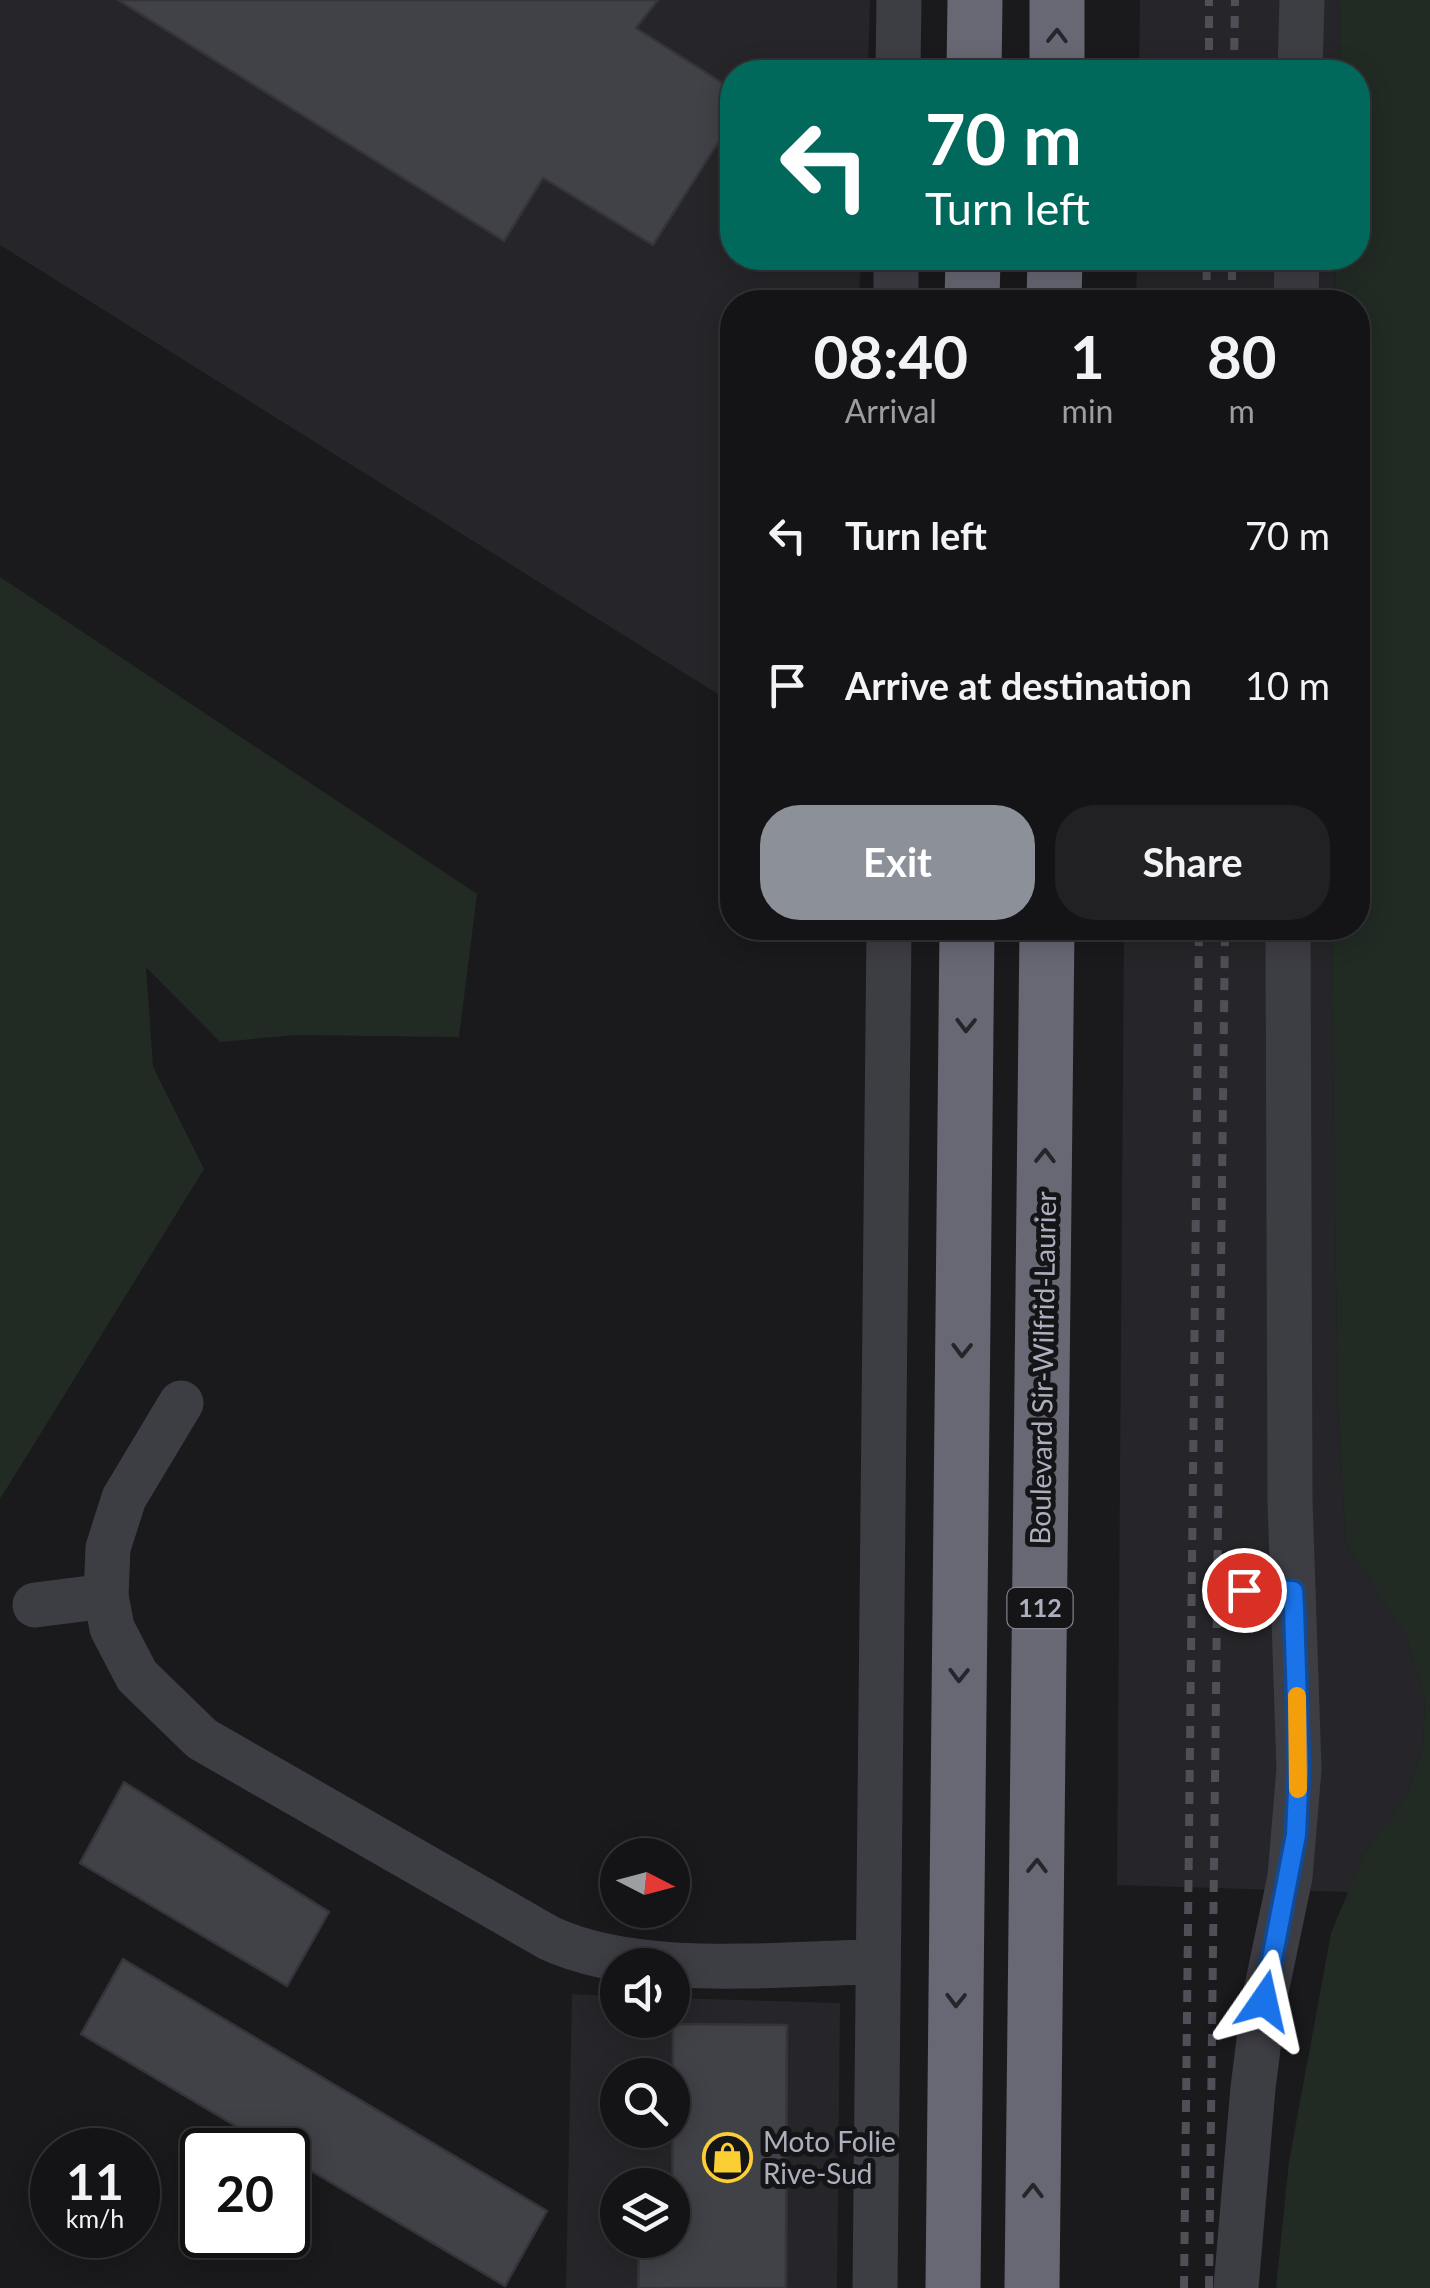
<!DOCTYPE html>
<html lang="en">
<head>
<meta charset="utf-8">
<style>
  body { margin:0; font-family:Lato,sans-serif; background:#212123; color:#f1f3f6; height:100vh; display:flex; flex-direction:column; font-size:38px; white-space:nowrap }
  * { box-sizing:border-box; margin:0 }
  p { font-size:32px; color:#9d9ea1 }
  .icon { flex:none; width:55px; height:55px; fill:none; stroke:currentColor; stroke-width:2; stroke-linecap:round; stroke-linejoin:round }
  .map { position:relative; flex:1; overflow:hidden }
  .sheet { position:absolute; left:720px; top:290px; width:650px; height:650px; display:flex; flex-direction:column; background:#141416; border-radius:40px; box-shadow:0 5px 25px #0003,0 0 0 2px #333335 }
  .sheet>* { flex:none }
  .hud { position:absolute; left:720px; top:60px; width:650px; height:210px; border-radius:40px; box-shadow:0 5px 25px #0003,0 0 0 2px #333335; background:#00695c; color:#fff; overflow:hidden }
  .needle { width:65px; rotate:96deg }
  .controls { position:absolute; left:600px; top:1838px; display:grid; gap:20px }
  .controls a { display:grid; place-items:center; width:90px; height:90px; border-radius:50%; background:#141416; box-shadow:0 5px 25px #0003,0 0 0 2px #333335; font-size:50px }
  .speed { position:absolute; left:30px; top:2128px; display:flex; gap:20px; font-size:50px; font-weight:700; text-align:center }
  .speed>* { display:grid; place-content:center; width:130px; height:130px; border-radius:50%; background:#141416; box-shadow:0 5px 25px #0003,0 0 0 2px #333335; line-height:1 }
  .speed small { font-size:25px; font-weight:400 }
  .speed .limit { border:5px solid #111; border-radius:15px; background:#fff; color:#111 }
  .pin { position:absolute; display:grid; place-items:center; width:85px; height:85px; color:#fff; margin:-42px; border:5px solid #fff; border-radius:50%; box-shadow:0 2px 10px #0007 }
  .me { position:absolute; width:110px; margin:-55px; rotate:11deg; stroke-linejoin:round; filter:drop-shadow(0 0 8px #0008) }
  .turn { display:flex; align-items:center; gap:35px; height:210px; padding:0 40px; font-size:45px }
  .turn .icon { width:130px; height:130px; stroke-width:2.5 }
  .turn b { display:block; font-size:70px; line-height:85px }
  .eta { display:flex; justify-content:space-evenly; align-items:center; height:170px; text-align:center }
  .eta b { font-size:60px; font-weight:700; line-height:70px }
  .action { display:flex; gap:20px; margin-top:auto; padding:20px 40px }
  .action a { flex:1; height:115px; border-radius:40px; background:#8c9099; color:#fff; font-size:40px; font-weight:700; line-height:115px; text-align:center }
  .action a+a { background:#212123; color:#f1f3f6 }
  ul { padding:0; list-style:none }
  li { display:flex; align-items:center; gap:30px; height:150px; padding:0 40px }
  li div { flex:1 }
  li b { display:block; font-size:38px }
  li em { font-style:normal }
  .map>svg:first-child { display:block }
  .built { fill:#26262a; fill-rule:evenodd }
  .green { fill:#212b24 }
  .building { fill:#414247; stroke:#343439; stroke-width:2.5 }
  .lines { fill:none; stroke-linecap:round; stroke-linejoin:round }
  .minor { stroke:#3d3d44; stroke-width:45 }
  .highway { stroke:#676873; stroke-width:55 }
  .rail { stroke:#4e4f57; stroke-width:8; stroke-dasharray:12 10; stroke-linecap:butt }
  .oneway { stroke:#25262a }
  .route-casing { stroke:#114b97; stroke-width:25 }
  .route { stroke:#1a73e8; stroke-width:18 }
  .slow { stroke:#f59e0b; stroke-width:18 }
  .labels { text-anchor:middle; stroke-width:10; stroke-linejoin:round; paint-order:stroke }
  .shield { fill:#151518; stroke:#7f818c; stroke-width:2.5 }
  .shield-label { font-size:25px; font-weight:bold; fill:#acafbd }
  .street-label { font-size:28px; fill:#acafbd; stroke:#151518 }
  .poi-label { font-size:28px; fill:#acafbd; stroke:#151518; text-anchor:start }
</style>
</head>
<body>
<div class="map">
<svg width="1430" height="2288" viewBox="0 0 1430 2288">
  <rect width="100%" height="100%" fill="#1a1a1d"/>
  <!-- built -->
  <g class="built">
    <path d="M0 0H870L868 72H732V258H861L859 302H732V703L0 245Z"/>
    <path d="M1140 0H1340L1339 72H1139Z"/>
    <path d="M1137 258H1336L1335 302H1136Z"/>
    <path d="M1124 928H1331L1338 1413 1346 1544 1407 1638 1425 1699 1423 1748 1407 1795 1365 1852 1349 1892 1117 1885Z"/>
    <path d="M572 1994 617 1996 618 2020H672L673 1998 840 2003 837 2288H566ZM618 2075H672V2130H618ZM618 2185H672V2240H618Z"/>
  </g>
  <!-- green -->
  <g class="green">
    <path d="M1340 0H1430V2288H1276L1289 2162 1331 1933 1365 1852 1407 1795 1423 1748 1425 1699 1407 1638 1346 1544 1338 1413 1331 928H1358V519L1369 492 1358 466V302H1335L1336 258H1358V72H1339Z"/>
    <path d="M0 577 477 894 459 1037 296 1035 220 1042 146 967 153 1067 204 1169 0 1499Z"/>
  </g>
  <!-- building -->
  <g class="building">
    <path d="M118 0H658L636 28 732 89V121L653 245 543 178 504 241Z"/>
    <path d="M124 1782 329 1912 287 1986 80 1863Z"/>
    <path d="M123 1959 547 2211 505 2286 288 2157V2150H276L81 2034Z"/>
    <path d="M673 2024 787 2025 786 2288H638L639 2240H672Z"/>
  </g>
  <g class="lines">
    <!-- minor -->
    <g class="minor">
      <path d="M898 72 899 0"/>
      <path d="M1300 72 1302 0"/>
      <path d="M896 302V258"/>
      <path d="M1296 302 1297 258"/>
      <path d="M181 1403 124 1498 108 1548 106 1596 112 1628 137 1676 202 1739 549 1938C639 1980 778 1963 878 1962"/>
      <path d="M1244 1590 1293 1591"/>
      <path d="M35 1605 106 1596"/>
      <path d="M875 2288 889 928"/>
      <path d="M1236 2288 1253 2088 1264 2001 1290 1877 1299 1769 1290 1500 1288 928"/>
    </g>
    <!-- highway -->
    <g class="highway">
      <path d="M974 72 975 0"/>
      <path d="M1057 72V0"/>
      <path d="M972 302 973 258"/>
      <path d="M1054 302 1055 258"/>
      <path d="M953 2288 967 928"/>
      <path d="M1032 2288 1047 928"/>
    </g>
    <!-- rail -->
    <g class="rail">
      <path d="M1209 72V0"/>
      <path d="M1234 72 1235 0"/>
      <path d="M1206 302 1207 258"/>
      <path d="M1232 302V258"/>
      <path d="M1184 2288 1199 928"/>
      <path d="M1209 2288 1225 928"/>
    </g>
  </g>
  <!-- one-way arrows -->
  <defs><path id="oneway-chevron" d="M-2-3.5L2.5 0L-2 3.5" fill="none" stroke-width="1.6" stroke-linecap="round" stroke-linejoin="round" transform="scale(2.5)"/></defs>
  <g class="oneway">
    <use href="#oneway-chevron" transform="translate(1057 36) rotate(-89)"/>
    <use href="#oneway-chevron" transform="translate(966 1025) rotate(91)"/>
    <use href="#oneway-chevron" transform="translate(1045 1156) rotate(-89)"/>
    <use href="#oneway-chevron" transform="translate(962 1350) rotate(91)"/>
    <use href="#oneway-chevron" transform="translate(959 1675) rotate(91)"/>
    <use href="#oneway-chevron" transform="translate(1037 1866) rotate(-89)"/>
    <use href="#oneway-chevron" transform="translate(956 2000) rotate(91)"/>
    <use href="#oneway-chevron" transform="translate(1033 2191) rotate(-89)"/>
  </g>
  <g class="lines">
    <defs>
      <path id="route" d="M1244 1590 1293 1591 1294 1607 1299 1769 1296 1835 1264 2001"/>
    </defs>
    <!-- route casing -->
    <use href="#route" class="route-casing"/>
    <!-- route -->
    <use href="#route" class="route"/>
    <!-- slow -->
    <path class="slow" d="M1297 1696 1298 1789"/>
  </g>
  <!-- icons -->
  <defs>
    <symbol id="shop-ring" viewBox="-11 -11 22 22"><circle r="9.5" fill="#151518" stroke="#fbce34" stroke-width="1.5"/><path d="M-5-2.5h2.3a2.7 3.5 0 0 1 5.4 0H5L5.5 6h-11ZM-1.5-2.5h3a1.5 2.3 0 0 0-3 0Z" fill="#fbce34"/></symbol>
  </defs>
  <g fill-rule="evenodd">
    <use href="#shop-ring" x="700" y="2130" width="55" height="55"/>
  </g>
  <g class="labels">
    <!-- shield labels -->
    <rect class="shield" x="1007.5" y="1588" width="65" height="40" rx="8"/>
    <g class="shield-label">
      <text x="1040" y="1617">112</text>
    </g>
    <!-- street labels -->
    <g class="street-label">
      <text transform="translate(1043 1368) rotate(-89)" y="10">Boulevard Sir-Wilfrid-Laurier</text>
    </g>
    <!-- poi labels -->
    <g class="poi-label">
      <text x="763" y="2152">Moto Folie<tspan x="763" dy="32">Rive-Sud</tspan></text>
    </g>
  </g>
</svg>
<div class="controls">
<a><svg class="needle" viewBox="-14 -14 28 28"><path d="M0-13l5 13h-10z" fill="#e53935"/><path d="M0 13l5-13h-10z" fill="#9d9ea1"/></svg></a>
<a><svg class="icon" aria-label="sound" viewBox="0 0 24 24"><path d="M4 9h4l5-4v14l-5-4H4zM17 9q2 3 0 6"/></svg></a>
<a><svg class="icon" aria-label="search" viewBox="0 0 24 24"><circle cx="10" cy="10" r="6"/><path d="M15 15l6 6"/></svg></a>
<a><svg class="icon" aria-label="layers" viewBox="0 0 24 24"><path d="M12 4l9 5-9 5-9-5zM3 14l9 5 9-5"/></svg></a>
</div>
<div class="speed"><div>11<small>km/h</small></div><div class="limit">20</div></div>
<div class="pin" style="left:1244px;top:1590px;background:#d93025"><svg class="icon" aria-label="arrive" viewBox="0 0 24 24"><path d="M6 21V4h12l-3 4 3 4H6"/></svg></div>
<svg class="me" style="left:1264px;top:2001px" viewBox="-20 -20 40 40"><path d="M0-17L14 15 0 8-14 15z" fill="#1a73e8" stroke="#fff" stroke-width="4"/></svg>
<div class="hud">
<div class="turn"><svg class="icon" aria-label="left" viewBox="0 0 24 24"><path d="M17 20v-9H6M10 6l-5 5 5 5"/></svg><div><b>70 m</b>Turn left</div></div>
</div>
<section class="sheet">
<div class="eta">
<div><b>08:40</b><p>Arrival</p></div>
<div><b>1</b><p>min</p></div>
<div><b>80</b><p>m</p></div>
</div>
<ul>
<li><svg class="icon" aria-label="left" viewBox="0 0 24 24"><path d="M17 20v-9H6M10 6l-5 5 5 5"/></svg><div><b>Turn left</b></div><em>70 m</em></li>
<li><svg class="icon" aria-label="arrive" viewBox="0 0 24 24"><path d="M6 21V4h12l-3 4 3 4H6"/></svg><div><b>Arrive at destination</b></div><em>10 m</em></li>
</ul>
<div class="action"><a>Exit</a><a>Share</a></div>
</section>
</div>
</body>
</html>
